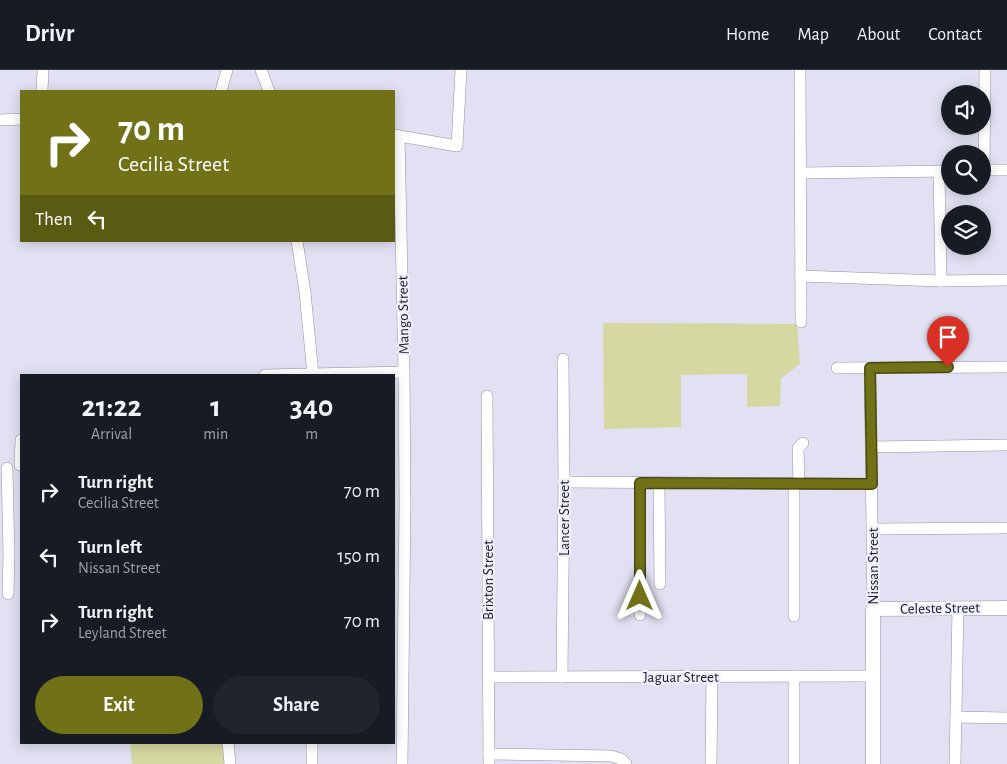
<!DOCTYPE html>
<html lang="en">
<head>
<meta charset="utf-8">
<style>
  body { margin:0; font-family:"Alegreya Sans",sans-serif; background:#20242c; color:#f1f3f6; height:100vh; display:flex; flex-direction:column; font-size:19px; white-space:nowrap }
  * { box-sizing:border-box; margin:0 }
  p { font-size:16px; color:#9ea1a6 }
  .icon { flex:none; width:28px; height:28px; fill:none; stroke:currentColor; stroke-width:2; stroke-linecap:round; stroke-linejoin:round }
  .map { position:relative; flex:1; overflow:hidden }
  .drawer { position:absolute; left:20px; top:304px; width:375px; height:370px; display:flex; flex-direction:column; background:#171b24; border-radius:0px; box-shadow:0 2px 12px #0003 }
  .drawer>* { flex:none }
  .banner { position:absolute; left:20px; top:20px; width:375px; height:152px; border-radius:0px; box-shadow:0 2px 12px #0003; background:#717217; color:#fff; overflow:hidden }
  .tools { position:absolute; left:941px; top:15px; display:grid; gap:10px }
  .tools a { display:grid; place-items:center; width:50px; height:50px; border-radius:50%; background:#171b24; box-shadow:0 2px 12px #0003; font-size:25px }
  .pin { position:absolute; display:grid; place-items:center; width:42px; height:42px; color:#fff; margin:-51px -21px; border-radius:50% 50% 50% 0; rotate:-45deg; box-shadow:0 0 5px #0007 }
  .pin .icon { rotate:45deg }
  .me { position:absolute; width:55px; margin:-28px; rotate:0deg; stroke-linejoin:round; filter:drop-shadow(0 0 4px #0008) }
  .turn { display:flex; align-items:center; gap:18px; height:105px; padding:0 15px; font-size:22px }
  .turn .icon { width:65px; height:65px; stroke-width:2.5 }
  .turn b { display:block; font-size:35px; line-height:42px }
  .then { display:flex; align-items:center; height:48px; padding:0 15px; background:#0003; gap:10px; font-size:19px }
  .eta { display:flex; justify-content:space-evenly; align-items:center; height:85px; text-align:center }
  .eta b { font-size:30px; font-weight:700; line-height:35px }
  .cta { display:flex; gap:10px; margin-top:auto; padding:10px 15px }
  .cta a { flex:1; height:58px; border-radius:30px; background:#717217; color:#fff; font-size:20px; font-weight:700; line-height:58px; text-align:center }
  .cta a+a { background:#20242c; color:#f1f3f6 }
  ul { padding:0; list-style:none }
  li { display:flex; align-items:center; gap:15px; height:65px; padding:0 15px }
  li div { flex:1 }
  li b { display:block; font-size:19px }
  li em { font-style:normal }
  header { display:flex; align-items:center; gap:30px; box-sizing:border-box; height:70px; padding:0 25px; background:#171b24; border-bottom:1px solid #363941 }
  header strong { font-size:24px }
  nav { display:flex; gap:28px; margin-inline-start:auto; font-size:18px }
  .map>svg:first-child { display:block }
  .green { fill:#d5d8a0 }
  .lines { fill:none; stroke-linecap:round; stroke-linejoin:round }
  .minor-casing { stroke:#9191a1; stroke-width:12 }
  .tertiary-casing { stroke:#9191a1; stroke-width:15 }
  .minor { stroke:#fff; stroke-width:11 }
  .tertiary { stroke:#fff; stroke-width:14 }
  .route-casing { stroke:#494a0f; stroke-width:12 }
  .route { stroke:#717217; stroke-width:9 }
  .labels { text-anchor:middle; stroke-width:4.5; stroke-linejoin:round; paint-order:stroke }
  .street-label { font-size:15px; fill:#202026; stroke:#eeeffd }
</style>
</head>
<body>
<header>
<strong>Drivr</strong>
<nav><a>Home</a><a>Map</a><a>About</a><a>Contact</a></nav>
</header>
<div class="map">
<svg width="1007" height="694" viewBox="0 0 1007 694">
  <rect width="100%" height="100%" fill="#e1e1f3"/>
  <!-- green -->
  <g class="green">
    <path d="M603 253 797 254 800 294 781 308 780 336 747 337V304L681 305V357L604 359Z"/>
    <path d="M130 673H224L226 694H132Z"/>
  </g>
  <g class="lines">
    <defs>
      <g id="minor">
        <path d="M261 0 269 21"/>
        <path d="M800 0 801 252"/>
        <path d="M42 21 43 0"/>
        <path d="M221 21 227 0"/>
        <path d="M0 50 21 49"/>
        <path d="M394 65 457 76 461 0"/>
        <path d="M399 66 404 302 405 434 402 694"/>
        <path d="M982 100H1007"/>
        <path d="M984 100 985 0"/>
        <path d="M939 101 941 211"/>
        <path d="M801 103 950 101"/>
        <path d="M297 171 305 222 313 305"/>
        <path d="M801 206 941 211 1007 210"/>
        <path d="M837 298 1007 297"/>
        <path d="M870 298 873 539"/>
        <path d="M265 305 404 302"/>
        <path d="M487 326 489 694"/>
        <path d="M872 377 1007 375"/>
        <path d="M20 395 21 370"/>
        <path d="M7 398 9 484 8 524"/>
        <path d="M564 412 872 414"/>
        <path d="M659 412 660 514"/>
        <path d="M640 413V545"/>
        <path d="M794 413V546"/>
        <path d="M799 413 798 378 803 373"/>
        <path d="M873 459 1007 458"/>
        <path d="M489 607 873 606"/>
        <path d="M562 607 564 412 563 289"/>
        <path d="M956 647 1007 648"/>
        <path d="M228 672 230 694"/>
        <path d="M489 684 611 686 621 689 626 694"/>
        <path d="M312 694V672"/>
        <path d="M711 694 712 606"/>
        <path d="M794 694V606"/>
        <path d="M955 694 958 538"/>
      </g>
      <path id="tertiary" d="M873 694V539L1007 538"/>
    </defs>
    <!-- minor casing -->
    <use href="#minor" class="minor-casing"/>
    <!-- tertiary casing -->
    <use href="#tertiary" class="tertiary-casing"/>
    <!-- minor -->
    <use href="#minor" class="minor"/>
    <!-- tertiary -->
    <use href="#tertiary" class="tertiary"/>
  </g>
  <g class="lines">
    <defs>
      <path id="route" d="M640 526V413L872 414 870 298 948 297"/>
    </defs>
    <!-- route casing -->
    <use href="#route" class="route-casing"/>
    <!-- route -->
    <use href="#route" class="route"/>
  </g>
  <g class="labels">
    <!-- street labels -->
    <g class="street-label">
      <text transform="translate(403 245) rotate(-91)" y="5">Mango Street</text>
      <text transform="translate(564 448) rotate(-90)" y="5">Lancer Street</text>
      <text transform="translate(873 496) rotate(-90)" y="5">Nissan Street</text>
      <text transform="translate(488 510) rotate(-90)" y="5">Brixton Street</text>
      <text transform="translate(940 538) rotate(-1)" y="5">Celeste Street</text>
      <text x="681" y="612">Jaguar Street</text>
    </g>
  </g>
</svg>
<div class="tools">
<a><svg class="icon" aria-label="sound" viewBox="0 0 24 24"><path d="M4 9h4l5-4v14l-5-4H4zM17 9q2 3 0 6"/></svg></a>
<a><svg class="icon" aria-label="search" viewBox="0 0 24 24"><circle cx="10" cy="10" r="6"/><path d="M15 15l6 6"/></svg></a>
<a><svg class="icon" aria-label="layers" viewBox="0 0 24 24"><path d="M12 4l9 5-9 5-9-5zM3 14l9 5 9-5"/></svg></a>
</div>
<div class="pin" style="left:948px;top:297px;background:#d93025"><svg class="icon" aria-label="arrive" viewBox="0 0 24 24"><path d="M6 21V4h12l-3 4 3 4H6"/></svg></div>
<svg class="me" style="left:640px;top:526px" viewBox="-20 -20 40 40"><path d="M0-17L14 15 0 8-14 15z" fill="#717217" stroke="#fff" stroke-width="4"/></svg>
<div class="banner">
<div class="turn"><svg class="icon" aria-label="right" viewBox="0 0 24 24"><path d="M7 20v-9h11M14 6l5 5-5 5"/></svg><div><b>70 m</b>Cecilia Street</div></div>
<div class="then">Then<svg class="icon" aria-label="left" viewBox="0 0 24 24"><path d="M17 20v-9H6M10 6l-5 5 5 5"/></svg></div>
</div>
<section class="drawer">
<div class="eta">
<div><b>21:22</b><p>Arrival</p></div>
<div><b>1</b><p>min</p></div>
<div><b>340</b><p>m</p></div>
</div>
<ul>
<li><svg class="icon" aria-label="right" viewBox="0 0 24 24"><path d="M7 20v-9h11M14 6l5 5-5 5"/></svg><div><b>Turn right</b><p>Cecilia Street</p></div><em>70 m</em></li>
<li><svg class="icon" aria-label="left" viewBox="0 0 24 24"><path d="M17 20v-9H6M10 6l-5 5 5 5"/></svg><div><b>Turn left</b><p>Nissan Street</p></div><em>150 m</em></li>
<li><svg class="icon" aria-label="right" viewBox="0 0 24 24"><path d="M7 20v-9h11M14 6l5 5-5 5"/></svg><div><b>Turn right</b><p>Leyland Street</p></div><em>70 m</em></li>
</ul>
<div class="cta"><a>Exit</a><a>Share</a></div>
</section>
</div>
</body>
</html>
